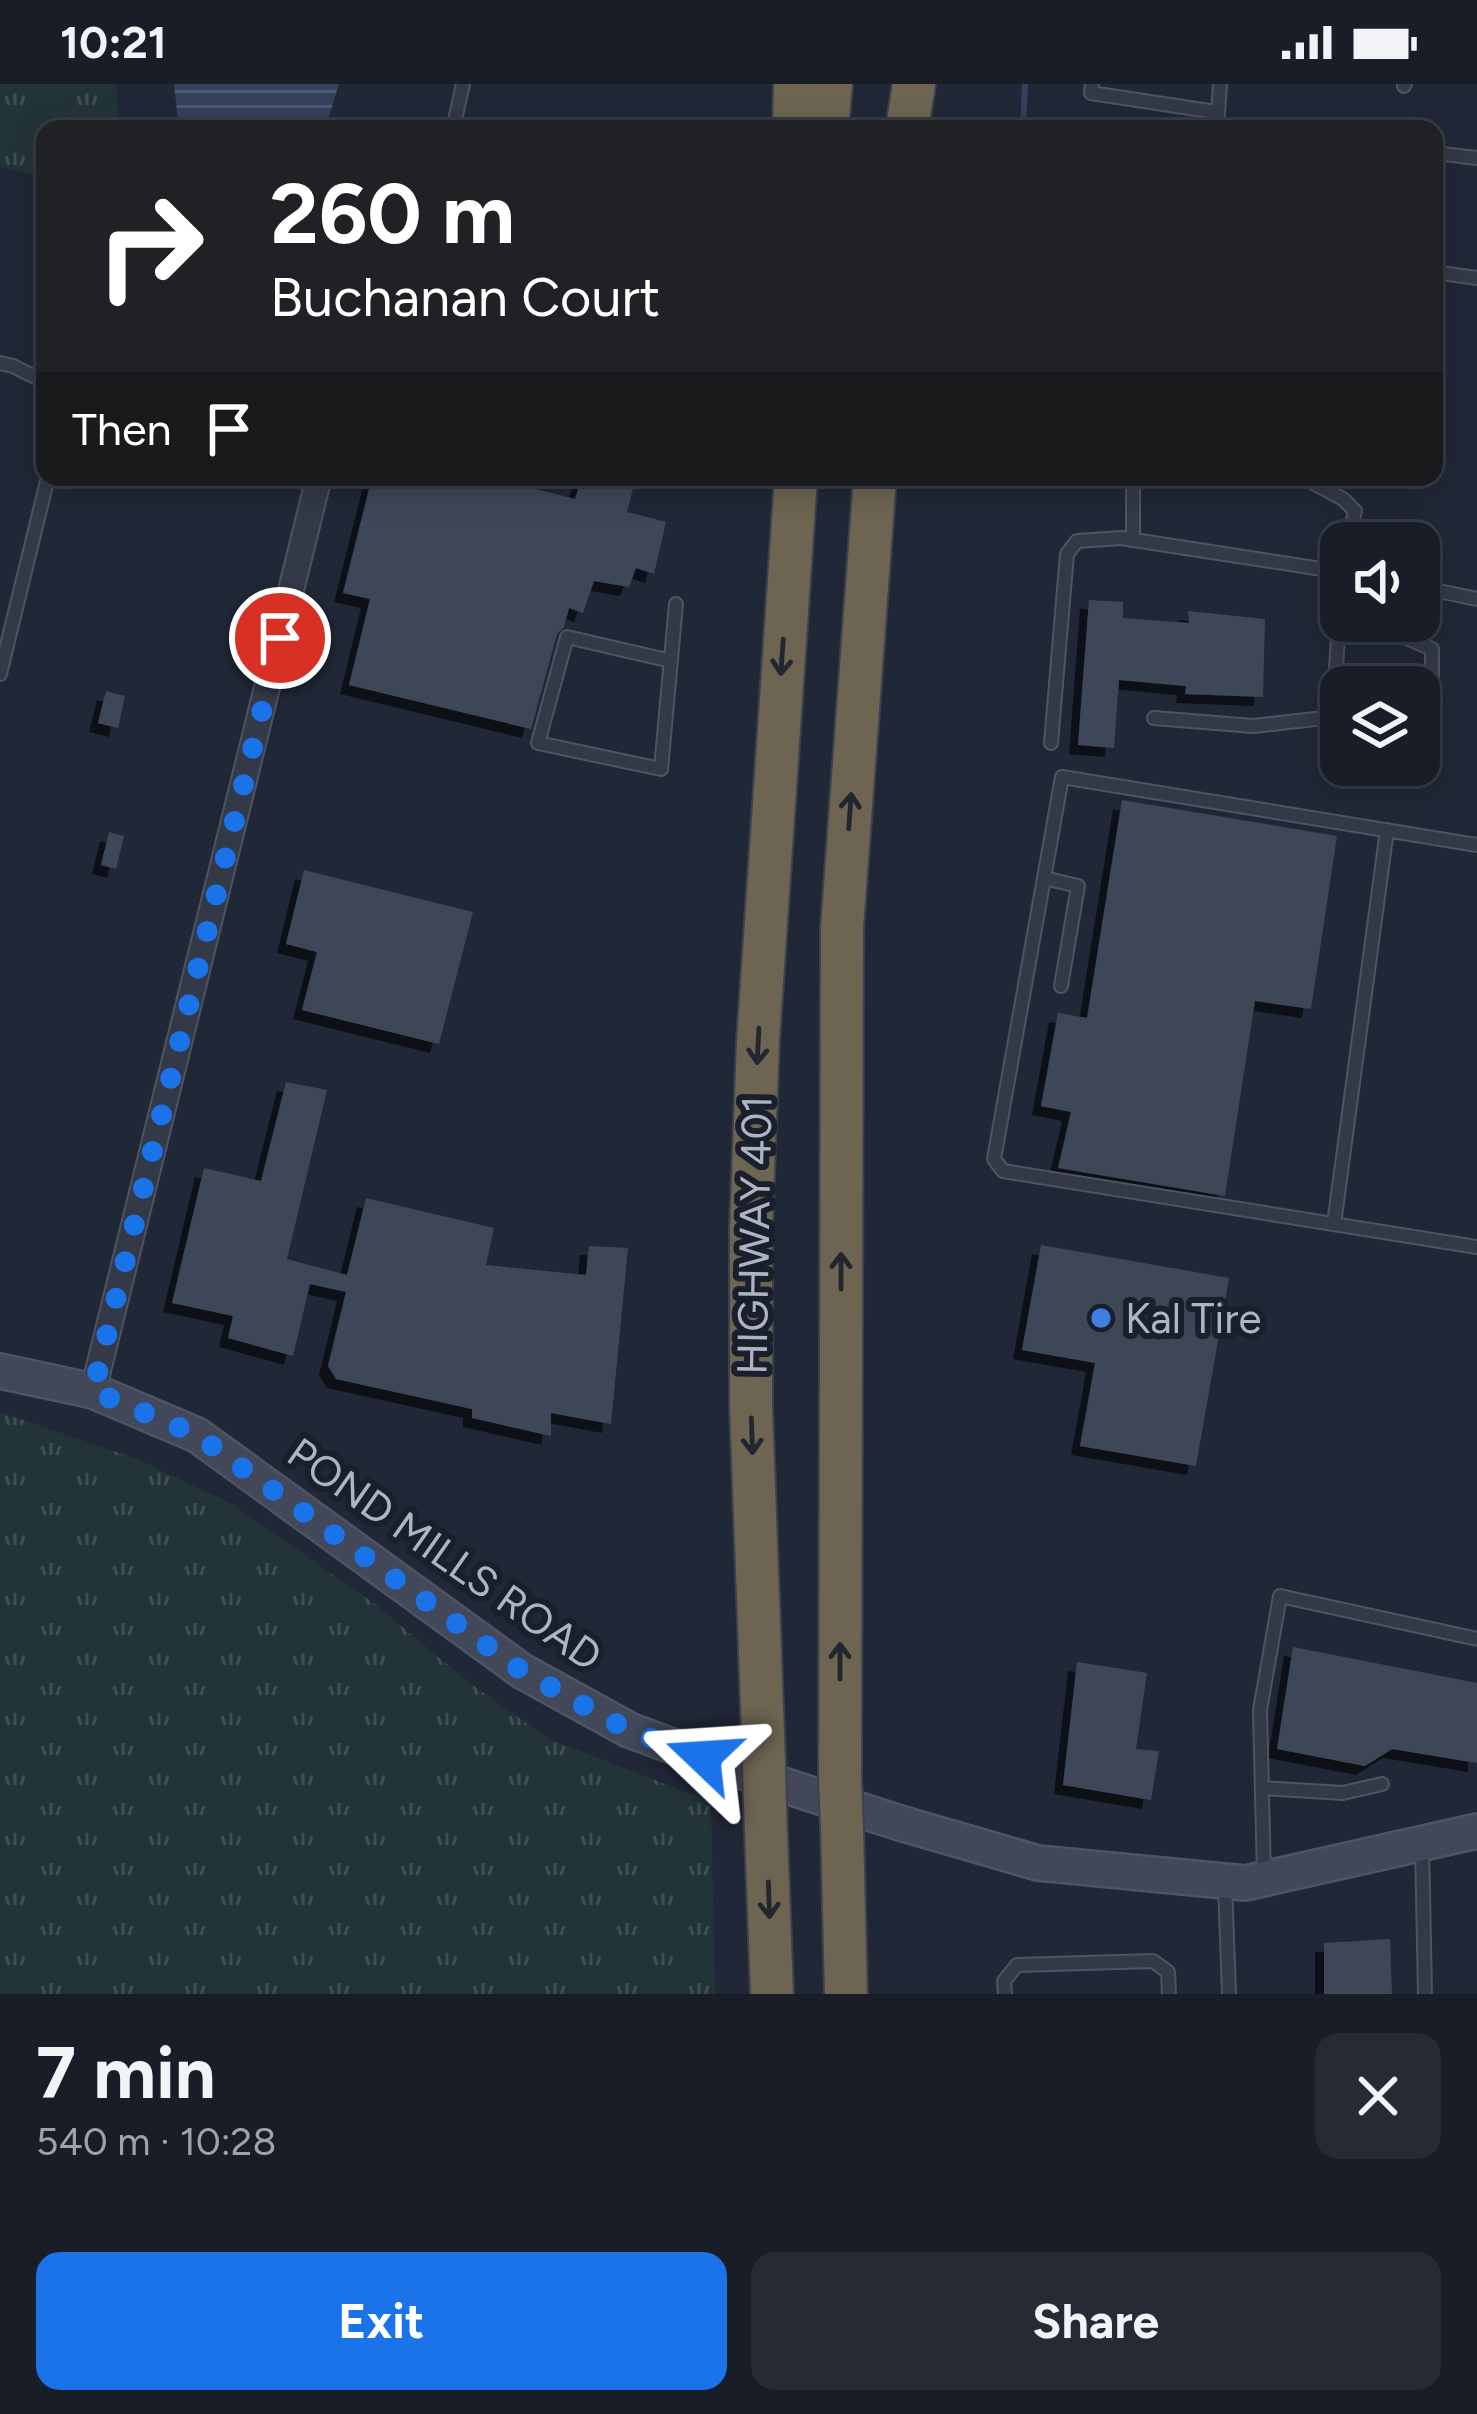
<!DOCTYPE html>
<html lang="en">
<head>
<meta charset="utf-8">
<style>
  body { margin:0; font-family:Figtree,sans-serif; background:#252a34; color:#f1f3f6; height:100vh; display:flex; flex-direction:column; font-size:45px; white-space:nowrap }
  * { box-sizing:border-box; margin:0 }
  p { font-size:39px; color:#9fa2a8 }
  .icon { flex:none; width:66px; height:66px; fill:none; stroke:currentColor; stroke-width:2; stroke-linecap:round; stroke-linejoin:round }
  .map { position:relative; height:1910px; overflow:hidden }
  .side { display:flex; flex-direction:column; background:#181d28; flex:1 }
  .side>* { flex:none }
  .guide { position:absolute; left:36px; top:36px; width:1407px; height:366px; border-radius:24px; box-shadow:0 6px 30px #0003,0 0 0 3px #363b45; background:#202124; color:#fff; overflow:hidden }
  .fabs { position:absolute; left:1320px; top:438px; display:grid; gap:24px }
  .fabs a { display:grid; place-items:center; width:120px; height:120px; border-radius:24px; background:#181d28; box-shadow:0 6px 30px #0003,0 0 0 3px #363b45; font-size:60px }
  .pin { position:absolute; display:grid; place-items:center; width:102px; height:102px; color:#fff; margin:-51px; border:6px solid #fff; border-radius:50%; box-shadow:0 3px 12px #0007 }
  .me { position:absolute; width:132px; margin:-66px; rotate:290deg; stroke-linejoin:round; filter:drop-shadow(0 0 9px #0008) }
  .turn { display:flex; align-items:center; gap:42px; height:252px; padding:0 36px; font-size:54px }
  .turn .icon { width:156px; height:156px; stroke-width:2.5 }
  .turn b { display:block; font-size:84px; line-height:102px }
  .then { display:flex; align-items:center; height:114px; padding:0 36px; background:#0003; gap:24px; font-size:45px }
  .round { display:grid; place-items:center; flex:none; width:126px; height:126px; border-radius:24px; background:#252a34 }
  .overview { display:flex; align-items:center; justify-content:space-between; height:204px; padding:0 36px }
  h1 { font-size:72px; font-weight:700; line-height:90px }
  .primary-button { display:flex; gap:24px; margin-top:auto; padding:24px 36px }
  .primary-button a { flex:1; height:138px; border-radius:24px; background:#1a73e8; color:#fff; font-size:48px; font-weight:700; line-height:138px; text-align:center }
  .primary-button a+a { background:#252a34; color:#f1f3f6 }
  .status { display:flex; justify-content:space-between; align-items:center; height:84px; padding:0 60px; background:#181d28; direction:ltr }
  .status svg { height:33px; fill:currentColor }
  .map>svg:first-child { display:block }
  .grass { fill:url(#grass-tufts) }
  .water { fill:url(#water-rules) }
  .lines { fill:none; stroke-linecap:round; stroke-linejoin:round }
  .stream { stroke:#34415d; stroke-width:6 }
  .building { fill:#3e4759; filter:url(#shadow) }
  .lane-casing { stroke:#4e5462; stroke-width:16 }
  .street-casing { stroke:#4e5462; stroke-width:28 }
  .secondary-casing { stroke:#4e5462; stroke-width:38 }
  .highway-casing { stroke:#3b414e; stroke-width:46 }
  .lane { stroke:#343947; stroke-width:12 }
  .street { stroke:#343947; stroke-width:24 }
  .secondary { stroke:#42485a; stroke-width:33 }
  .highway { stroke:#6d6551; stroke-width:42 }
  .highway-bridge-casing { stroke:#3b414e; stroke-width:46; stroke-linecap:butt }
  .highway-bridge { stroke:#6d6551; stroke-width:42 }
  .oneway { stroke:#21262f }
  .route { stroke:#1a73e8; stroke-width:21; stroke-dasharray:0 37.8 }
  .shop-dot { fill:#3f7fe0; stroke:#191f2b; stroke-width:4.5 }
  .labels { text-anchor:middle; stroke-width:12; stroke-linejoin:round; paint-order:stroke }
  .street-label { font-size:42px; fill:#aeb4c4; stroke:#191f2b }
  .poi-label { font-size:42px; fill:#aeb4c4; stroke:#191f2b; text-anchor:start }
</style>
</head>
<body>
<div class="status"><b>10:21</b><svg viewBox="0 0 49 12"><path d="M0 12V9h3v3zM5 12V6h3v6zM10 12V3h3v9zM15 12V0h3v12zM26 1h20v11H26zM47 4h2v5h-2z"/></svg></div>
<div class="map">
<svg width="1477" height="1910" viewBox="0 0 1477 1910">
  <defs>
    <pattern id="grass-tufts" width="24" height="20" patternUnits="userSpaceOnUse" patternTransform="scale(3)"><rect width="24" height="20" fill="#233438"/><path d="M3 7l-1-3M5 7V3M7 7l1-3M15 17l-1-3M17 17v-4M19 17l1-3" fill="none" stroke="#404f53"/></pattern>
    <pattern id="water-rules" width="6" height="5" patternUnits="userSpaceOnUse" patternTransform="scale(3)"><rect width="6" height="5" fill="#34415d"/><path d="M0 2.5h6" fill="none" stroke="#4f5a73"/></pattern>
    <filter id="shadow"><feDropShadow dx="-9" dy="9" stdDeviation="0" flood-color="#0009"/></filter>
  </defs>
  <rect width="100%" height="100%" fill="#202736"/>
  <!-- grass -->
  <g class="grass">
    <path d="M0 0H116L120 45H45V94L0 83Z"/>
    <path d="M0 1328 137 1375 232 1420 375 1520 467 1597 549 1655 711 1718 715 1910H0Z"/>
  </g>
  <!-- water -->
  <path class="water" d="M174 0H339L325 45H179Z"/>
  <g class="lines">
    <!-- stream -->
    <path class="stream" d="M1023 45 1025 0"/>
  </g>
  <!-- building -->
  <g class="building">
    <path d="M372 393H488L575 415 582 393H636L627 428 666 438 654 490 636 484 629 503 594 497 583 529 569 524 564 543 557 550 531 645 349 601 370 515 343 509Z"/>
    <path d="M1089 516 1123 518V534L1189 539 1188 527 1265 535 1263 613 1185 610 1186 602 1119 596 1114 664 1078 661Z"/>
    <path d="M106 607 125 612 118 644 98 639Z"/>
    <path d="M1122 716 1337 752 1311 925 1255 917 1225 1112 1058 1084 1071 1028 1041 1022 1058 929 1087 934Z"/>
    <path d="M109 748 124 752 116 785 101 781Z"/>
    <path d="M304 786 473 828 439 960 302 926 317 868 286 860Z"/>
    <path d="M286 998 327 1006 287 1175 347 1191 366 1114 494 1144 486 1181 586 1191 589 1162 628 1164 611 1340 551 1329V1352L472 1334V1325L336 1295 328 1282 346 1208 310 1200 293 1272 228 1254 233 1232 172 1219 204 1084 261 1097Z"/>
    <path d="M1041 1161 1229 1194 1196 1382 1080 1362 1095 1279 1022 1266Z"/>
    <path d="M1293 1563 1477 1599V1679L1392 1665 1365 1682 1277 1665Z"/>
    <path d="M1077 1578 1147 1589 1136 1665 1159 1667 1151 1716 1063 1701Z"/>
    <path d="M1390 1855 1392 1910H1324V1859Z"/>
  </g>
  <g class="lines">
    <defs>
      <g id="lane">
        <path d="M1092 0 1091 9 1216 28"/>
        <path d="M1220 0 1217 43 1235 45"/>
        <path d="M1404 2 1405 0"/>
        <path d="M453 45 463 0"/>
        <path d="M1434 69 1477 74"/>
        <path d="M1434 188 1477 194"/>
        <path d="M0 279 13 282 45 298"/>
        <path d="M1133 393V456"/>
        <path d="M1302 393 1343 415 1355 427 1348 459"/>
        <path d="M1419 503 1477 515"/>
        <path d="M1367 537 1432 565V610L1424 638 1419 641"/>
        <path d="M671 577 567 553 538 659 661 685 676 520"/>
        <path d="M0 590 48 393"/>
        <path d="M1154 634 1253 642 1333 633 1341 503"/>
        <path d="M1051 659 1067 470 1077 457 1121 454 1341 488"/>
        <path d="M1477 761 1062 693 994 1075 1003 1087 1477 1163"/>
        <path d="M1044 794 1078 802 1061 902"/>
        <path d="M1334 1140 1387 746"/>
        <path d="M1262 1704 1343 1709 1382 1700"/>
        <path d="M1422 1761 1425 1910"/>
        <path d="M1264 1793 1260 1626 1280 1512 1477 1555"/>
        <path d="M1225 1799 1229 1910"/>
        <path d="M1005 1910 1004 1897 1017 1881 1153 1877 1168 1888 1169 1910"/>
      </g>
      <path id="street" d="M93 1307 319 393"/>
      <path id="secondary" d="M0 1287 93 1307 197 1351 522 1587 629 1646 740 1687 900 1739 1038 1779 1245 1799 1477 1747"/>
      <g id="highway">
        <path d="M794 45 795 0"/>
        <path d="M827 45 831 0"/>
        <path d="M907 45 914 0"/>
        <path d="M764 1677 751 1322V1145L758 957 796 393"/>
        <path d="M840 1694 842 844 875 393"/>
        <path d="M765 1721 772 1910"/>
        <path d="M842 1744 846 1910"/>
      </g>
    </defs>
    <!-- lane casing -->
    <use href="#lane" class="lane-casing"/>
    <!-- street casing -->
    <use href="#street" class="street-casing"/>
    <!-- secondary casing -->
    <use href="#secondary" class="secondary-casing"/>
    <!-- highway casing -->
    <use href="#highway" class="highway-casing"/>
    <!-- lane -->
    <use href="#lane" class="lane"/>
    <!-- street -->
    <use href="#street" class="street"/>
    <!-- secondary -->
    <use href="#secondary" class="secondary"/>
    <!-- highway -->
    <use href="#highway" class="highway"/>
    <defs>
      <g id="highway-bridge">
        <path d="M764 1677 765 1721"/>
        <path d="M840 1694 842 1744"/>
      </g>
    </defs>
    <!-- highway-bridge casing -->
    <use href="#highway-bridge" class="highway-bridge-casing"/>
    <!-- highway-bridge -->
    <use href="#highway-bridge" class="highway-bridge"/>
  </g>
  <!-- one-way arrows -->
  <defs><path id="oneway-shaft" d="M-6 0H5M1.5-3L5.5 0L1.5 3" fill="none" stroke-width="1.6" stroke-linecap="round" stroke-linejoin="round" transform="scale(3)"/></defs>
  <g class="oneway">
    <use href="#oneway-shaft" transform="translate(782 573) rotate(94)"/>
    <use href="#oneway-shaft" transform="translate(850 727) rotate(-86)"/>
    <use href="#oneway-shaft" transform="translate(758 962) rotate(93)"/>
    <use href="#oneway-shaft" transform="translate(841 1187) rotate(-90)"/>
    <use href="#oneway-shaft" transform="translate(752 1352) rotate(88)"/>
    <use href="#oneway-shaft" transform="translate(840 1577) rotate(-90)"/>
    <use href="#oneway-shaft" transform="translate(769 1816) rotate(88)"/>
  </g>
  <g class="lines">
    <!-- route -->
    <path class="route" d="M280 554 93 1307 197 1351 522 1587 628 1646 703 1673"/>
  </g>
  <!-- markers -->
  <circle class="shop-dot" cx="1101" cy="1234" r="12"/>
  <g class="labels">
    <!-- street labels -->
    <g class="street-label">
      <text transform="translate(754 1151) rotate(-89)" y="15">HIGHWAY 401</text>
      <text transform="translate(445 1470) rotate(35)" y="15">POND MILLS ROAD</text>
    </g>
    <!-- poi labels -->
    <g class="poi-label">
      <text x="1125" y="1249">Kal Tire</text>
    </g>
  </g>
</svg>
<div class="fabs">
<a><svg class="icon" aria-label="sound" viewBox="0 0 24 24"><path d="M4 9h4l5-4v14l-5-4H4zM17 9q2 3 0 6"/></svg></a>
<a><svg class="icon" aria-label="layers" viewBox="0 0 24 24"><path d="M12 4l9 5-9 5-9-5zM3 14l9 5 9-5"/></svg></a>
</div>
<div class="pin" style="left:280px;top:554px;background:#d93025"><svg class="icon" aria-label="arrive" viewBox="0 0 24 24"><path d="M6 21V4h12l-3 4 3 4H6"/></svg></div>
<svg class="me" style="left:703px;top:1673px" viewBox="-20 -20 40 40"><path d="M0-17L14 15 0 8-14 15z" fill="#1a73e8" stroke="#fff" stroke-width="4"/></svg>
<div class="guide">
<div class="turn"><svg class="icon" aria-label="right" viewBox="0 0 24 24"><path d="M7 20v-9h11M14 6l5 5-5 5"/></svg><div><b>260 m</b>Buchanan Court</div></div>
<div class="then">Then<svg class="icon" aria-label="arrive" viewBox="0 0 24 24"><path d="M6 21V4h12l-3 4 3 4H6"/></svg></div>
</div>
</div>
<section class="side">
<div class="overview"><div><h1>7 min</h1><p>540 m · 10:28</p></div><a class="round"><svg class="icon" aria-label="close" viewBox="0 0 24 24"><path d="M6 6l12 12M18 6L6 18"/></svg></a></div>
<div class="primary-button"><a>Exit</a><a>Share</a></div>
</section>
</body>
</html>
